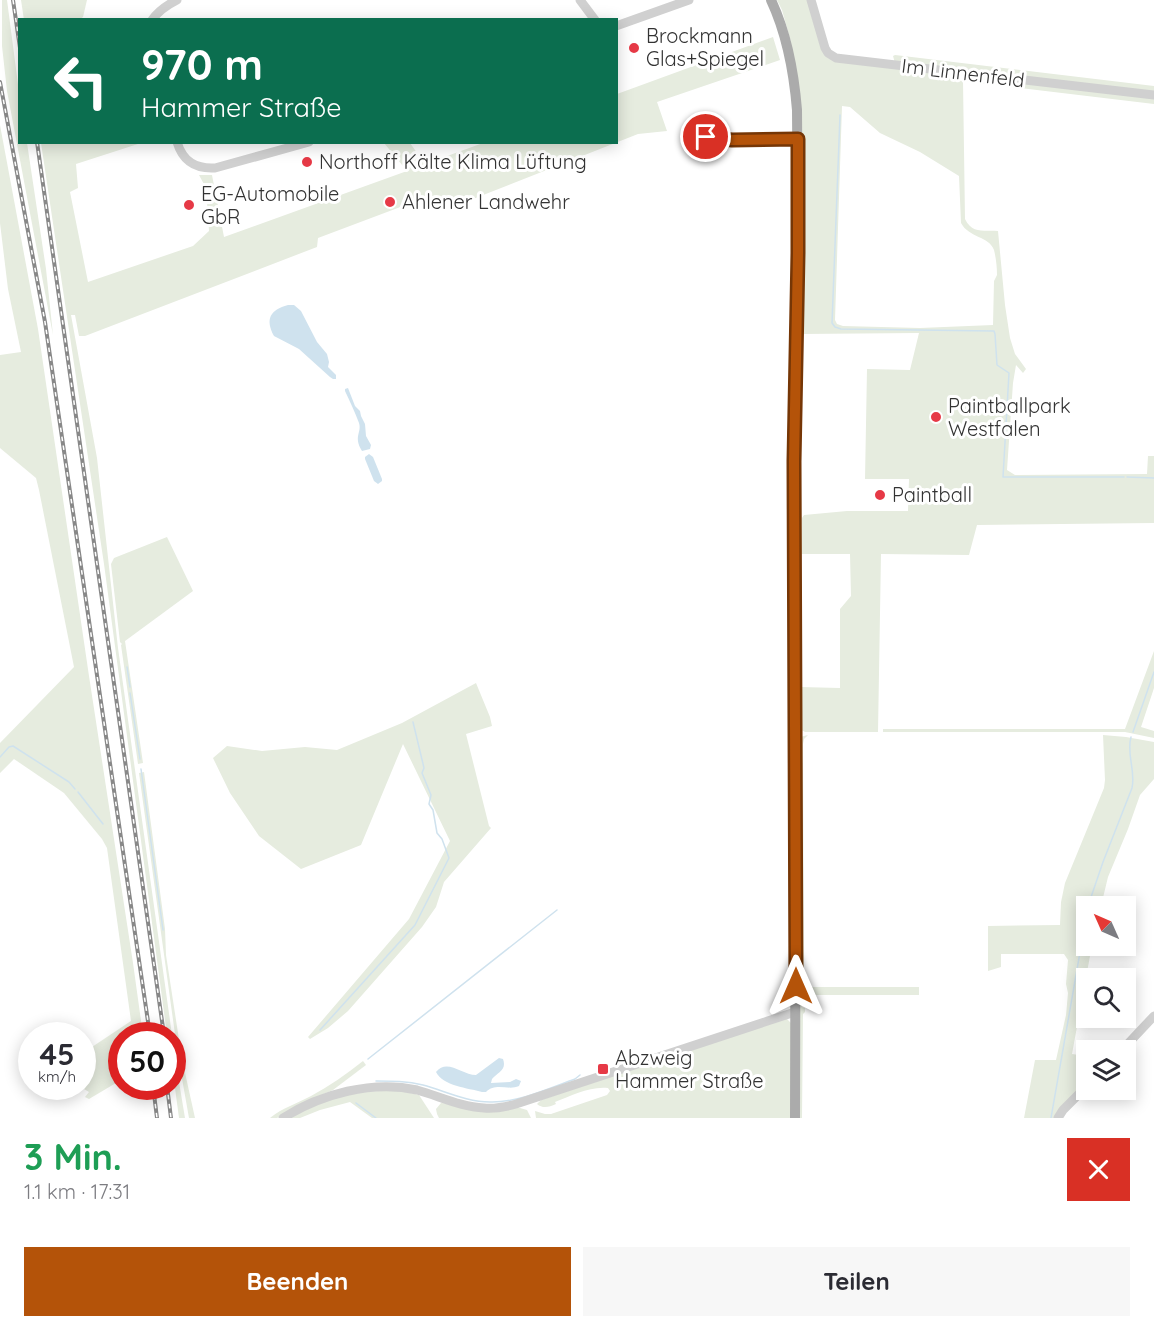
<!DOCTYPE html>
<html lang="de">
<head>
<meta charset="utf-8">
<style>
  body { margin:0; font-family:Quicksand,sans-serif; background:#f7f7f7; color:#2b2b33; height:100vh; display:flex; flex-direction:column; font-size:22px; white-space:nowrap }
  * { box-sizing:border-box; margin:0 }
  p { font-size:20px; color:#7c7c81 }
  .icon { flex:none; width:33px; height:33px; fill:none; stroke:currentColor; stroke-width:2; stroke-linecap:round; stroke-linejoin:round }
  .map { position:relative; height:1118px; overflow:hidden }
  .side { display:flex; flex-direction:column; background:#fff; flex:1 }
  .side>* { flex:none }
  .guide { position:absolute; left:18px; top:18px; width:600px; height:126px; border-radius:0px; box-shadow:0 3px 15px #0003; background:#0b6e4f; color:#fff; overflow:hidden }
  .needle { width:39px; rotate:315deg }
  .fabs { position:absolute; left:1076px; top:896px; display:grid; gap:12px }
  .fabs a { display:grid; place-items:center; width:60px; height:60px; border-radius:0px; background:#fff; box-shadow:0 3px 15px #0003; font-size:30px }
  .speed { position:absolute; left:18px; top:1022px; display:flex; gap:12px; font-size:30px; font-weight:700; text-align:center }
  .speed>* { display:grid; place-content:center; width:78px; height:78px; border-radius:50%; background:#fff; box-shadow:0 3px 15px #0003; line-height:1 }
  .speed small { font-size:15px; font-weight:400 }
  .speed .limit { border:9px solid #d22; background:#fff; color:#111 }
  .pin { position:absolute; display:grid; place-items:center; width:51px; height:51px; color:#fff; margin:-26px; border:3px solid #fff; border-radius:50%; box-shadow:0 2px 6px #0007 }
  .me { position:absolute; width:66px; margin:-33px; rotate:0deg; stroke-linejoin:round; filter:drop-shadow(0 0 4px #0008) }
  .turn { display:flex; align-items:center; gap:21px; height:126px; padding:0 24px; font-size:27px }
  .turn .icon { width:78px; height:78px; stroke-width:2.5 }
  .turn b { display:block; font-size:42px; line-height:51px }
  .round { display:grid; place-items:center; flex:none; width:63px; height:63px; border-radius:0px; background:#f7f7f7 }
  .headline { display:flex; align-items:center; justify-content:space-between; height:102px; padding:0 24px }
  h1 { font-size:36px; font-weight:700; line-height:45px; color:#1e9e55 }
  .cta { display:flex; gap:12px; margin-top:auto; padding:12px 24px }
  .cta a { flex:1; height:69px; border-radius:0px; background:#b45309; color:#fff; font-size:24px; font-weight:700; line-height:69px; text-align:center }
  .cta a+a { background:#f7f7f7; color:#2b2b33 }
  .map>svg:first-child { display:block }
  .green { fill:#e6ecdf; fill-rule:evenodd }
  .water { fill:#cfe2ee }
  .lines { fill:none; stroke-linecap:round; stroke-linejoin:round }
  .stream { stroke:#cfe2ee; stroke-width:1.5 }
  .minor { stroke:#d0d0d0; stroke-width:9 }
  .major { stroke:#ababab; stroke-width:10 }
  .rail-casing { stroke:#888; stroke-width:4 }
  .rail { stroke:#fff; stroke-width:1.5; stroke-dasharray:4.5; stroke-linecap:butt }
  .route-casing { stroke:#753606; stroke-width:15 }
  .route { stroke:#b45309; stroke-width:10 }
  .poi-dot { fill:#e63946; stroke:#fff; stroke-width:2 }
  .labels { text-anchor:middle; stroke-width:6; stroke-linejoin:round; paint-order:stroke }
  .poi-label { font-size:20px; fill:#333; stroke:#fff; text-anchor:start }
  .street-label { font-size:20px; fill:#333; stroke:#fff }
</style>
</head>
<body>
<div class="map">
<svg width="1154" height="1118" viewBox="0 0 1154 1118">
  <rect width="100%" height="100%" fill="#fff"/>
  <!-- green -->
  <g class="green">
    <path d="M2 0H7L19 92 20 142 27 143 46 269 53 335 7 91 2 46Z"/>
    <path d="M21 0H87L83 17 80 19 24 20Z"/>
    <path d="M777 0H808L826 55 956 76 958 80 962 81 965 76 1154 97V104L963 81 965 219C972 234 984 230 998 231L1005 305 1010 338 1015 354 1026 369 1023 373 1016 365 1013 383 1007 470 1015 475 1147 474 1148 456H1154V523L977 525 969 555 881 554 878 732H805L800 729V687L840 688V609L851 596 850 554H802V518L804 515 847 511H908L909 479H865L867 369 910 370 919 333 801 334 791 42 782 10ZM842 106 850 107 880 133 920 152 959 176 961 223C969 238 989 236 994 250 996 258 997 267 997 275L994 281 993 325 920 328 843 326 837 324 835 320Z"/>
    <path d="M773 37 780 60 657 102 667 131 638 134 445 210C431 202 429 200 412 204L411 203 318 238 317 247 85 336H79L75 315H71L97 458 118 648 172 1035H167L104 564 41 143H141L76 164 78 188 70 192 88 282 193 246 209 231 206 188 199 175H212L224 237 407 171 384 143H410L425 164 483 143 616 142 617 94Z"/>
    <path d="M895 55 1154 86V93L895 63 893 56Z"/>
    <path d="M0 125 38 329 89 676 133 963 143 1035H122L121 1080 89 1099 85 1097 89 1092 79 1086H82L83 1053 131 1021 107 848 102 839 64 793 14 759 0 773V743L74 667 39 490 36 478 0 448V355L21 352 8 289 0 223Z"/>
    <path d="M167 537 193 591 125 641 143 763 138 764 121 645 122 644 120 642 111 564 114 558Z"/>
    <path d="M1154 651V688L1141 727 1154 731V738L1125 732H883V729H1125Z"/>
    <path d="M476 683 490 717 492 726 466 734 489 826 491 828 444 882 436 907 422 927 348 1011 328 1028 310 1039 308 1037 409 919 450 841 403 744 361 845 301 869 259 836 230 793 213 758 227 746 262 751 305 747 337 750 402 723Z"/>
    <path d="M808 735 804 739 803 744 804 987H919V995H812L803 998 802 1007 805 1008V1012L803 1014 802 1118H798L800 997 804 993V987L799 984 800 737Z"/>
    <path d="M1103 735 1126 737 1154 742V779L1140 795 1128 829 1108 877 1101 906H1086V945H1092L1072 1054 1086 1056V1084L1056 1118H1024L1035 1060H1056L1066 1015 1068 993 1066 984 1068 960 1064 954H1001V967L988 971V926L1060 925 1061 902 1065 883 1104 788 1105 780Z"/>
    <path d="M144 772 165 929 166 955 182 1059 195 1118H189L178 1056 139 773Z"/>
    <path d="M786 1018 792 1024V1118H536L535 1111 545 1114H551L607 1095 610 1091 608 1088C590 1086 571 1096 555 1102L556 1104C549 1107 543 1109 537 1104L541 1100Z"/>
    <path d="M172 1040 185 1118H179L173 1073Z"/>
    <path d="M363 1061 366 1065 333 1090 300 1104 277 1118H270C282 1108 298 1103 311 1096 329 1086 347 1074 363 1061Z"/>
    <path d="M396 1090 419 1095 434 1118H372L350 1102 320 1110 300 1118H289C309 1108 330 1098 353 1094 367 1091 382 1091 396 1090Z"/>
    <path d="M441 1103 520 1108 527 1110 531 1118H439L437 1114 436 1109Z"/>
  </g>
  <!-- water -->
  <g class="water">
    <path d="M288 305H294L301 311 317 342 327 354 329 362 328 367 336 375V379H333L330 377 299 349 274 336C265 319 270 310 288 305Z"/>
    <path d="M348 388 355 406 360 411 361 416 365 424 366 436 371 445 370 449 362 451C353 436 362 433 359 423 355 412 350 402 345 391V389Z"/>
    <path d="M369 454 373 457 382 479V481L378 484 374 481 365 459V457Z"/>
    <path d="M499 1058 503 1059C507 1070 498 1072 492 1079L491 1083 510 1082 516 1079 521 1081 519 1086C508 1091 496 1082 486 1092H482C468 1088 443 1086 436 1072 447 1058 462 1075 476 1075Z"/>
  </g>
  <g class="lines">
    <!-- stream -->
    <g class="stream">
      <path d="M840 115 832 323 835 327 841 329 994 331 995 334 997 365 1009 373 1003 477H1124"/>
      <path d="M1127 477 1154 478"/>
      <path d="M127 667 130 687"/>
      <path d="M130 693 140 759"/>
      <path d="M1133 732 1154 672"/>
      <path d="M0 757 9 747 13 746 69 782 75 789"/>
      <path d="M141 769 163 930"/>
      <path d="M78 792 103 824"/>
      <path d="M1088 906 1103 862 1132 788C1136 771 1126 754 1131 737"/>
      <path d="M320 1030 415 925 449 858 442 839 437 833 433 810 429 804 431 795 422 773 424 768 413 722"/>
      <path d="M368 1059 557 910"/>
      <path d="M376 1081C392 1081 407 1081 423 1085 445 1091 467 1102 490 1102 517 1103 550 1088 575 1079L580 1075"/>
      <path d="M356 1103 376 1118"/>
      <path d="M1051 1118 1086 918"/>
    </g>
    <!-- minor -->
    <g class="minor">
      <path d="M580 0 595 20"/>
      <path d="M811 0 825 48 828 53 836 58 1154 95"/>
      <path d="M152 20C159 10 167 5 177 0"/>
      <path d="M616 26 689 0"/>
      <path d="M706 137 732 140 798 139"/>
      <path d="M177 142C183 162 196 169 215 168L309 142"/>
      <path d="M1122 1050 1154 1016"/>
      <path d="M283 1118C321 1094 372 1080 417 1090 439 1096 461 1107 484 1108 495 1109 505 1107 516 1104L795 1012"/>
      <path d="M1058 1118 1063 1110 1086 1087"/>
    </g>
    <!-- major -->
    <path class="major" d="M771 0C787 34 794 73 797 110L798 253 794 433 796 734 795 1118"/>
    <defs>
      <g id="rail">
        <path d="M13 0 20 48"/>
        <path d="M0 82 45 322 150 1035"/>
        <path d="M37 142 164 1035"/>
        <path d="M153 1086 157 1118"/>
        <path d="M167 1086 171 1118"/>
      </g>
    </defs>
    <!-- rail casing -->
    <use href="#rail" class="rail-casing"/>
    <!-- rail -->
    <use href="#rail" class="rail"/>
  </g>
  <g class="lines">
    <defs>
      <path id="route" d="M706 137 732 140 798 139V253L794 461 796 986"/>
    </defs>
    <!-- route casing -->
    <use href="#route" class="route-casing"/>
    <!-- route -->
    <use href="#route" class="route"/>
  </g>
  <!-- markers -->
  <g class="poi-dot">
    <circle cx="634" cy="48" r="6"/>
    <circle cx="307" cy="162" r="6"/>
    <circle cx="390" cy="202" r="6"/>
    <circle cx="189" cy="205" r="6"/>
    <circle cx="936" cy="417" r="6"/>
    <circle cx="880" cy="495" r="6"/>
    <rect x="597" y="1063" width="12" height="12" rx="3"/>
  </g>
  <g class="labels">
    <!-- poi labels -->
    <g class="poi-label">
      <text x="646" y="43">Brockmann<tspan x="646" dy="23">Glas+Spiegel</tspan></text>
      <text x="319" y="169">Northoff Kälte Klima Lüftung</text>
      <text x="201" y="201">EG-Automobile<tspan x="201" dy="23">GbR</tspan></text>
      <text x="402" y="209">Ahlener Landwehr</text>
      <text x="948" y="413">Paintballpark<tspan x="948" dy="23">Westfalen</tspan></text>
      <text x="892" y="502">Paintball</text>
      <text x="615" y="1065">Abzweig<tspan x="615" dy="23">Hammer Straße</tspan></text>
    </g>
    <!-- street labels -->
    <g class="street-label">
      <text transform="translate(963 73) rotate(7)" y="7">Im Linnenfeld</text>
    </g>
  </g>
</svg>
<div class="fabs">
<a><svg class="needle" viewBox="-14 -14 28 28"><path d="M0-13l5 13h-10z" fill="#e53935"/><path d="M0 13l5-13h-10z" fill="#7c7c81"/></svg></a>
<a><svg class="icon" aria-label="search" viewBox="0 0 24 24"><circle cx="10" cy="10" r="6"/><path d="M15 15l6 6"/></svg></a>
<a><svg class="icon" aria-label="layers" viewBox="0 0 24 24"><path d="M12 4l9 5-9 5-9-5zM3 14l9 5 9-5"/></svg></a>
</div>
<div class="speed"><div>45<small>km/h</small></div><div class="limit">50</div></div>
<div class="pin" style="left:706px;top:137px;background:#d93025"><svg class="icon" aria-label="arrive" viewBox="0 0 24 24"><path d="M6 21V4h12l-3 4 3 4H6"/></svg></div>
<svg class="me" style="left:796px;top:986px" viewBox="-20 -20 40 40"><path d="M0-17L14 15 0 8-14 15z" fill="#b45309" stroke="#fff" stroke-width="4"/></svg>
<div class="guide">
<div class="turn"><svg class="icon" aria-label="left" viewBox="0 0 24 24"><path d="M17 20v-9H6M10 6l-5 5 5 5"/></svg><div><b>970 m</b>Hammer Straße</div></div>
</div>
</div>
<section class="side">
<div class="headline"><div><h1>3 Min.</h1><p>1.1 km · 17:31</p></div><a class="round" style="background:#d93025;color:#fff"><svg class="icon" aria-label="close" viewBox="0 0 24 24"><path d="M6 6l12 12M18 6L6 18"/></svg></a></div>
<div class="cta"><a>Beenden</a><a>Teilen</a></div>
</section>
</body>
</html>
